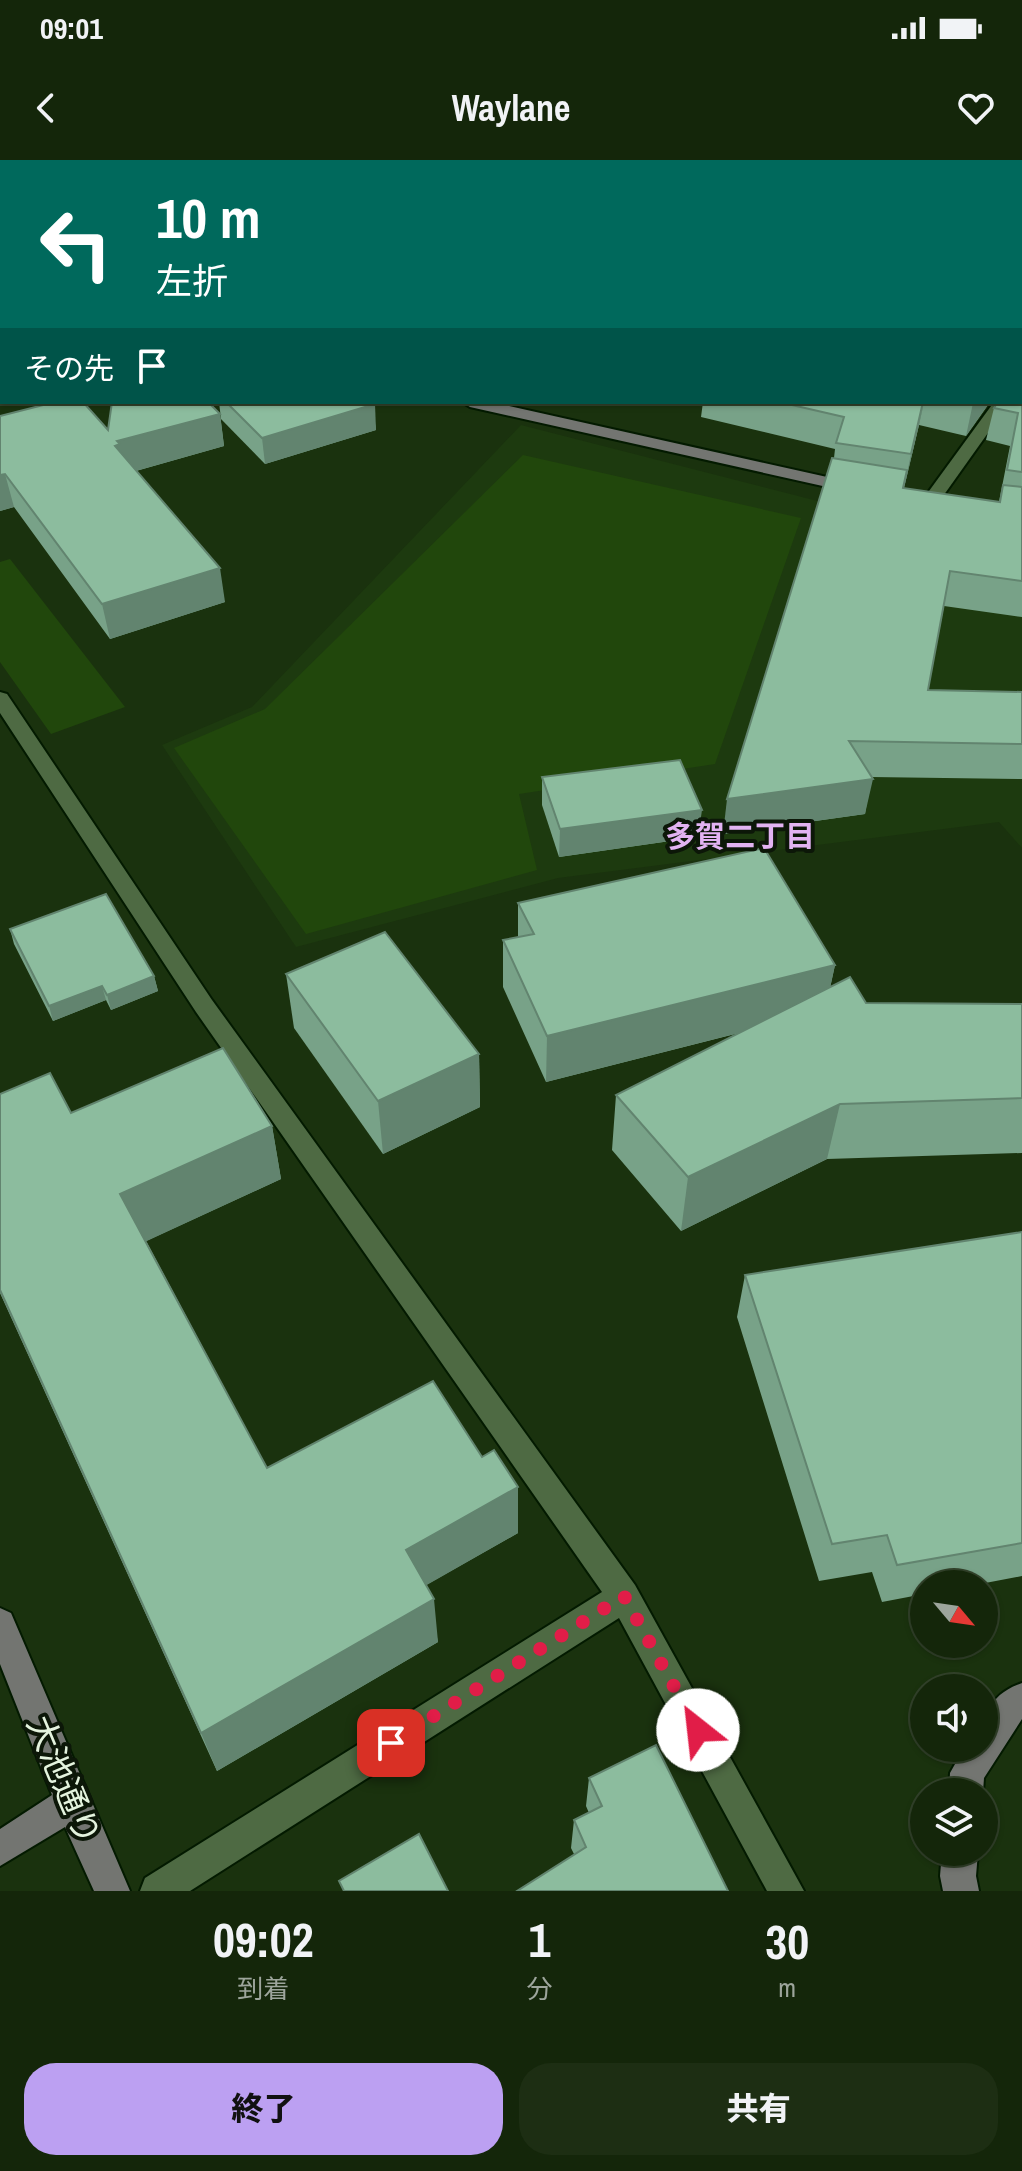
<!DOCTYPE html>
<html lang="ja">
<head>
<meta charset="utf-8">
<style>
  body { margin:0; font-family:"Archivo Narrow","Noto Sans JP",sans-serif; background:#1d2e13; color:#f1f3f6; height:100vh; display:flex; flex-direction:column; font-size:30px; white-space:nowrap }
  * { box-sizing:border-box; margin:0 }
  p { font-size:26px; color:#9da59c }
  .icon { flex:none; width:44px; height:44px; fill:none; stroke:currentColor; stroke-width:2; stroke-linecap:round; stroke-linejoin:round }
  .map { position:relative; height:1731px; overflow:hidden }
  .side { display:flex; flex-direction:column; background:#14260a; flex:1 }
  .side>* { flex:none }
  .top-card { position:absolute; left:0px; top:0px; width:1022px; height:244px; box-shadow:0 2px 6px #0004,0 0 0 2px #33432b; background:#00695c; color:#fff; overflow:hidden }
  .needle { width:52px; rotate:119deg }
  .buttons { position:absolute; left:910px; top:1410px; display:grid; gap:16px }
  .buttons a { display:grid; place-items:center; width:88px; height:88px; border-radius:50%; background:#14260a; box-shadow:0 2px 6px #0004,0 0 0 2px #33432b; font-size:40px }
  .pin { position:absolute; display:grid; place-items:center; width:68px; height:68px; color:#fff; margin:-34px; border-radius:16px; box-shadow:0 4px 12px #0006 }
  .me { position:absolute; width:88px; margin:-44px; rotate:331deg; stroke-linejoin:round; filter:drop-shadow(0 0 6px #0008) }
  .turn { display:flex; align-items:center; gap:28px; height:168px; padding:0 24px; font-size:36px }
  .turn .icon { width:104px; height:104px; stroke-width:2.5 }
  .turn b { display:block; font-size:56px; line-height:68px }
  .then { display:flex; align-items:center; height:76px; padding:0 24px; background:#0003; gap:16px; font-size:30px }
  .eta { display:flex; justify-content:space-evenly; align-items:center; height:136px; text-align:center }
  .eta b { font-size:48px; font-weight:800; line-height:56px }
  .primary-button { display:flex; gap:16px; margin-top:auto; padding:16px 24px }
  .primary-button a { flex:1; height:92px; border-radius:32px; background:#bca0f2; color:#111; font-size:32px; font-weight:800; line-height:92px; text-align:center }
  .primary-button a+a { background:#1d2e13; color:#f1f3f6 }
  .status { display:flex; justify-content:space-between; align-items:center; height:56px; padding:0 40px; background:#14260a; direction:ltr }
  .status svg { height:22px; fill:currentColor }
  header { display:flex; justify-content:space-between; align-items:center; height:104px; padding:0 24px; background:#14260a; font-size:36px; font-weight:800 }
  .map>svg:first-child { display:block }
  .built { fill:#1d3a0f }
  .green { fill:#21470c }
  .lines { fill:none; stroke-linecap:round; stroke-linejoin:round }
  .street-casing { stroke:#031a00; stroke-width:4 }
  .secondary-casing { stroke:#031a00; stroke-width:4 }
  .street { fill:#4e6a43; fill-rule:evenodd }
  .secondary { fill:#737571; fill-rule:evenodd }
  .wall { fill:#78a288 }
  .shaded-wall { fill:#62846f }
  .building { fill:#8cbc9e; stroke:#62846f; stroke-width:2 }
  .route { stroke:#e11d48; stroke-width:14; stroke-dasharray:0 25.2 }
  .labels { text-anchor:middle; stroke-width:8; stroke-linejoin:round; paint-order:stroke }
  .neighbourhood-label { font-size:30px; font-weight:bold; fill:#e2b3f2; stroke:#0c1708 }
  .near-street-label { font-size:34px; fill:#e4f3de; stroke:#0c1708 }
</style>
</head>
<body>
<div class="status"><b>09:01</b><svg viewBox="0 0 49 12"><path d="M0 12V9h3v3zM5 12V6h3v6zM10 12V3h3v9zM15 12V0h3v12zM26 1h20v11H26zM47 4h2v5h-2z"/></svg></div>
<header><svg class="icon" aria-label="back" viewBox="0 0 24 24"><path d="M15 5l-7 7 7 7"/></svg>Waylane<svg class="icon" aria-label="heart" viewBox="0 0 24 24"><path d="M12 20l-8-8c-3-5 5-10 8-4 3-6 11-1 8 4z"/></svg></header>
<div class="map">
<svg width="1022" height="1731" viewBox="0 0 1022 1731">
  <rect width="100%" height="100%" fill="#1a320e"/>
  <!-- built -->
  <path class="built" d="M521 265 833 345 1022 375V688L999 662 558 718 296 787 162 585 252 547Z"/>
  <!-- green -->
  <g class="green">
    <path d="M523 295 801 358 715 604 519 634 537 710 306 774 174 588 265 549Z"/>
    <path d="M10 399 125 547 51 574 0 502V402Z"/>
  </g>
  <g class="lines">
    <defs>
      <g id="street">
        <rect x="246" y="0" width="12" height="2"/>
        <path d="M0 119H2L0 128Z"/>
        <path d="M994 242H1010L936 346H924L921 342Z"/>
        <path d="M0 532 7 534 212 840 635 1425 804 1731H767L619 1458 190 1731H140L145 1718 602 1432 196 852 0 553Z"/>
      </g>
      <g id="secondary">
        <path d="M2 213V223L0 224V214Z"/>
        <path d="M462 242H491L854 323 862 328 854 333 470 247Z"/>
        <path d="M0 1448 11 1453 130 1731H94L65 1667 0 1706V1669L52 1635 0 1504Z"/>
        <path d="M1022 1523V1559L984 1618 983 1632H949L950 1613 964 1588H984C984 1555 988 1535 1022 1523Z"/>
        <path d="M942 1692H978L976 1716 979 1731H943L940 1716Z"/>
      </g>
    </defs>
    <!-- street casing -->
    <use href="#street" class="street-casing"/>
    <!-- secondary casing -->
    <use href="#secondary" class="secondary-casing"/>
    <!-- street -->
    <use href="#street" class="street"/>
    <!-- secondary -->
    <use href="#secondary" class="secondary"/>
  </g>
  <!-- wall -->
  <g class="wall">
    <path d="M1022 0V457L944 446 928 530 1022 532V619L871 617 865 654 723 674 834 298 835 289 701 257 703 242H990L966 276 919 265 904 328 999 342 1010 286 986 280 994 248 1020 242Z"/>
    <path d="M219 242H372L376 270 265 304 221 259Z"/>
    <path d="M220 254 224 286 136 311 225 442 110 479 14 347 0 351V256L108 270Z"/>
    <path d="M542 617 698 677 559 697 542 645Z"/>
    <path d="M518 743 835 805 830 828 866 843 1022 844V993L827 999 681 1071 612 990 616 935 739 873 546 922 503 827V780L518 777Z"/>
    <path d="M10 769 154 816 158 831 111 850 106 840 53 861 14 784Z"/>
    <path d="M286 814 479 894 480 947 383 994 294 868Z"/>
    <path d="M0 934 71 953 272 966 281 1019 146 1081 267 1308 482 1297 518 1327V1373L426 1425 438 1482 217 1611 0 1133Z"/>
    <path d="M1022 1072V1416L980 1424H924V1434L882 1442 872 1412 819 1421 737 1157 745 1115Z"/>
    <path d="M589 1618 728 1731 574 1694 571 1688 574 1660 589 1653 586 1646Z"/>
  </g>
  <!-- shaded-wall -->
  <g class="shaded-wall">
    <path d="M104 0H135L133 2H103Z"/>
    <path d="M2 93V122L0 113V94Z"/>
    <path d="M2 165V199H0V166Z"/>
    <path d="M924 242 919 265 904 328 911 294Z"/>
    <path d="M974 242H990L966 276 973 243Z"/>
    <path d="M375 244 376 270 265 304 262 278Z"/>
    <path d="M220 254 224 286 125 314 115 286 117 281Z"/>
    <path d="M5 314 14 347 0 351V315Z"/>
    <path d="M220 408 225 442 110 479 102 444Z"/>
    <path d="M873 619 865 654 723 674 727 639Z"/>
    <path d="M702 650 698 677 559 697 560 669Z"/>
    <path d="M835 805 825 851 546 922 547 876Z"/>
    <path d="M154 816 158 831 111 850 107 835Z"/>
    <path d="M102 826 106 840 53 861 49 846Z"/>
    <path d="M479 894 480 947 383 994 378 941Z"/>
    <path d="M840 944 827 999 681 1071 688 1017Z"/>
    <path d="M272 966 281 1019 136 1086 120 1034Z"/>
    <path d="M518 1327V1373L411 1434 406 1390Z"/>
    <path d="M434 1439 438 1482 217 1611 201 1573Z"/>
  </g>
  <!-- building -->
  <g class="building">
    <path d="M0 0H104L103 2H2V93L0 94Z"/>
    <path d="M255 0H1022V312L1007 310 1018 253 994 248 998 242H1020V2H253Z"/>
    <path d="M0 147 2 149V165L0 166Z"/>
    <path d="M55 242H83L108 270 112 242H208L220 254 117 281 120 284 115 286 220 408 102 444 5 314 0 315V256Z"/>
    <path d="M226 242H372L375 244 262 278Z"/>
    <path d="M779 242H923L911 294 836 283 844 257Z"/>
    <path d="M832 298 907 310 903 328 1000 342 1003 325 1022 327V421L950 411 928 530 1022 532V584L849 581 873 619 727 639Z"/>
    <path d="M680 600 702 650 560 669 542 617Z"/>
    <path d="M764 688 835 805 547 876 503 780 534 774 518 743Z"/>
    <path d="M106 734 154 816 107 835 102 826 49 846 10 769Z"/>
    <path d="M385 772 479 894 378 941 286 814Z"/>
    <path d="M850 817 866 843 1022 844V938L840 944 688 1017 616 935Z"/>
    <path d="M223 888 272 966 120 1034 267 1308 433 1221 482 1297 494 1290 518 1327 406 1390 434 1439 201 1573 0 1130V934L50 913 71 953Z"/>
    <path d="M1022 1072V1383L897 1405 887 1375 832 1384 745 1115Z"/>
    <path d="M656 1585 728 1731H517L586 1687 574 1660 602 1646 589 1618Z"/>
    <path d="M419 1674 448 1731H344L339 1721Z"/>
  </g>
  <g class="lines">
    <!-- route -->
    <path class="route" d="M391 1583 624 1436 698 1570"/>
  </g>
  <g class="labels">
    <!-- neighbourhood labels -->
    <g class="neighbourhood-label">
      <text x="740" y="687">多賀二丁目</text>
    </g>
    <!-- near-street labels -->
    <g class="near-street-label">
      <text transform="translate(64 1620) rotate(67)" y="12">大池通り</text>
    </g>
  </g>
</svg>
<div class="buttons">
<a><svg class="needle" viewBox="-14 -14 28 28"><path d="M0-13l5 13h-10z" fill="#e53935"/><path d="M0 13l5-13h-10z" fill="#9da59c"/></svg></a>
<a><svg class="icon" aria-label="sound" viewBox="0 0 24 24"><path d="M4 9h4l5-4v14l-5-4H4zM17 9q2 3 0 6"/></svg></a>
<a><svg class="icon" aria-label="layers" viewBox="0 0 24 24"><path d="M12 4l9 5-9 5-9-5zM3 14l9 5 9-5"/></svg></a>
</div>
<div class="pin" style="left:391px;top:1583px;background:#d93025"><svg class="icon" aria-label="arrive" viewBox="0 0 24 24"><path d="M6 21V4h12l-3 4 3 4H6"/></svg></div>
<svg class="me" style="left:698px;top:1570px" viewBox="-20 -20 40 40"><circle r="19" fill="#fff"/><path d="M0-13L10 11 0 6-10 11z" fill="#e11d48"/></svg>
<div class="top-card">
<div class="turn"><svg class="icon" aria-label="left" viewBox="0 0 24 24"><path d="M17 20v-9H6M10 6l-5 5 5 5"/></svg><div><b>10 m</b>左折</div></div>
<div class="then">その先<svg class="icon" aria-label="arrive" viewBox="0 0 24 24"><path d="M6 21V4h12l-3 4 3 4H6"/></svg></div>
</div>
</div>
<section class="side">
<div class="eta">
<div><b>09:02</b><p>到着</p></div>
<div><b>1</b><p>分</p></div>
<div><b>30</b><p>m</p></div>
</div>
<div class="primary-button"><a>終了</a><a>共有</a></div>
</section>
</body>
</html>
